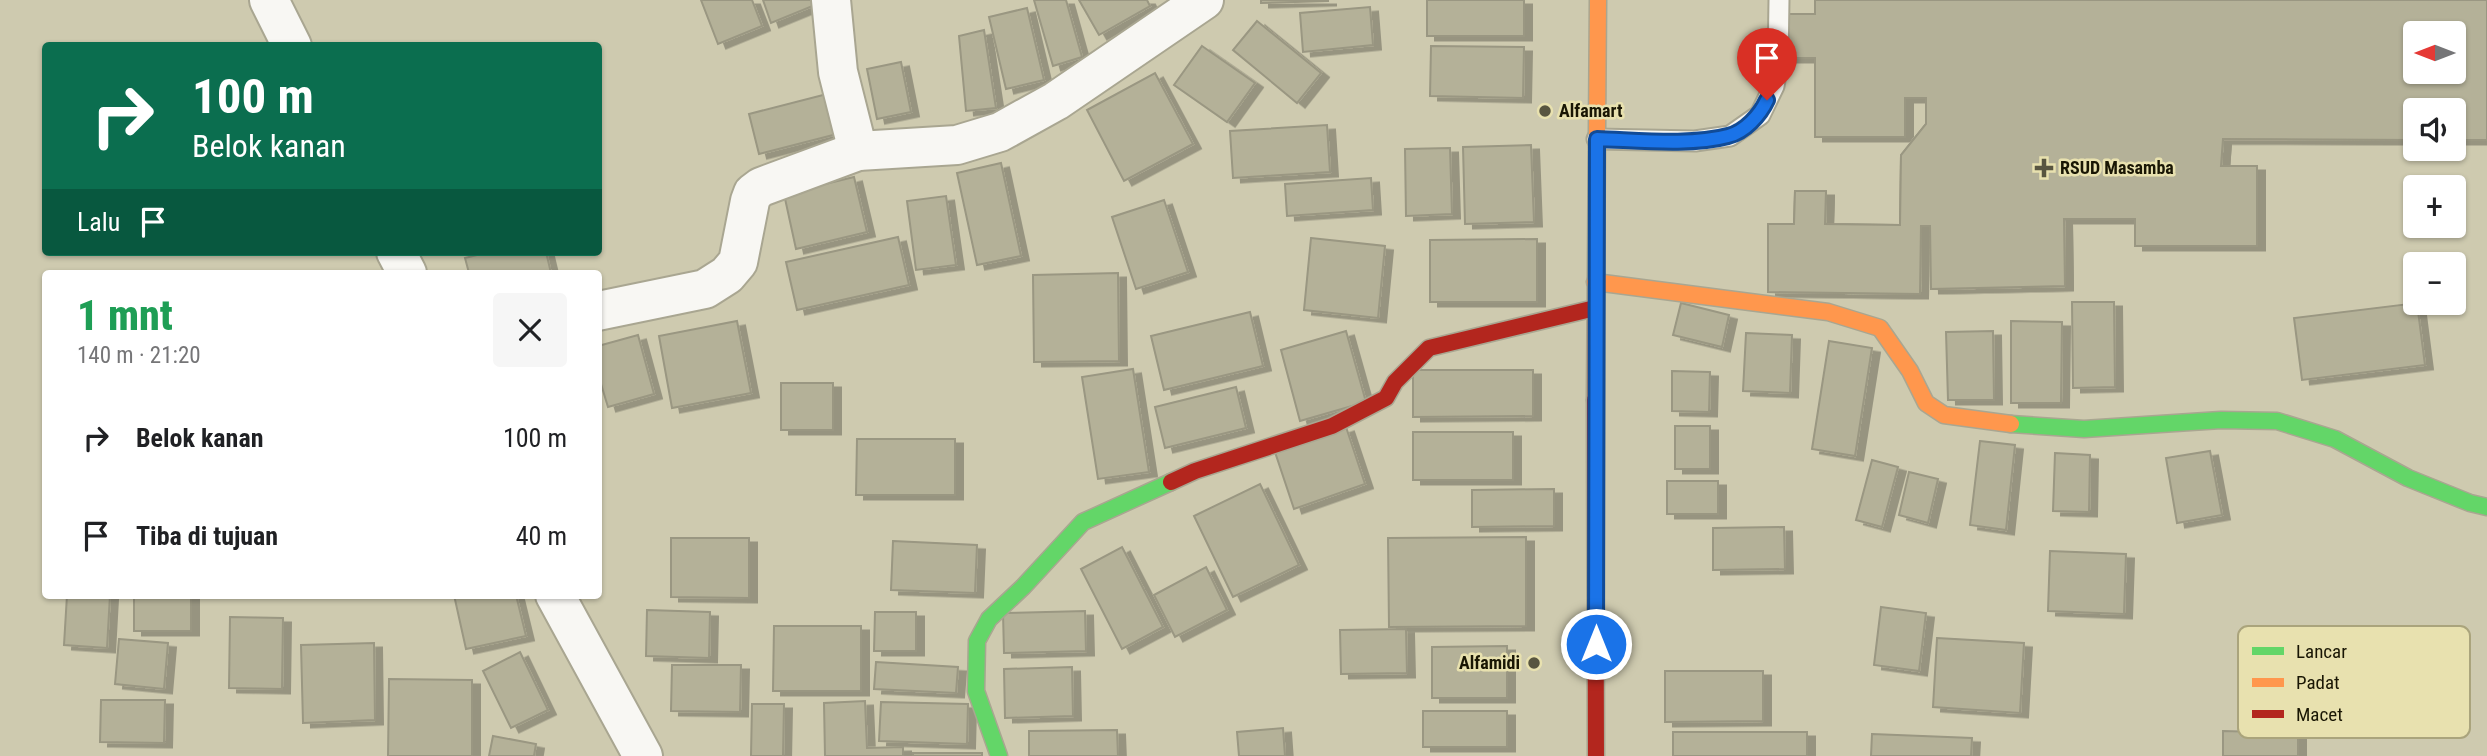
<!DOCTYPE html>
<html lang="id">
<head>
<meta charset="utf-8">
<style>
  body { margin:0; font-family:"Roboto Condensed",sans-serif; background:#f6f6f6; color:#202124; height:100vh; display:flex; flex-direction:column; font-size:26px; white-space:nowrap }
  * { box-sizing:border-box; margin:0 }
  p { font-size:23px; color:#757577 }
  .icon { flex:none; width:38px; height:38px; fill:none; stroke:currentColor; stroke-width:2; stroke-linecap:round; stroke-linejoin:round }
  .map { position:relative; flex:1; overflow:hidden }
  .panel { position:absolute; left:42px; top:270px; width:560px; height:329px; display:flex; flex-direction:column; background:#fff; border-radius:7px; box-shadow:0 2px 5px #0004 }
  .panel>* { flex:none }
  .guide { position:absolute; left:42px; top:42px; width:560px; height:214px; border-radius:7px; box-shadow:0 2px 5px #0004; background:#0b6e4f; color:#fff; overflow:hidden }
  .needle { width:46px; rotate:270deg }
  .tools { position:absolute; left:2403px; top:21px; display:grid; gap:14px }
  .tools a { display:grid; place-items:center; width:63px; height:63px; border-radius:7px; background:#fff; box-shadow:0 2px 5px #0004; font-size:35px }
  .pin { position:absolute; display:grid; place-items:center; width:60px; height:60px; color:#fff; margin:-72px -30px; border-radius:50% 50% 50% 0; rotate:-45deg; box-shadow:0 0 7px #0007 }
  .pin .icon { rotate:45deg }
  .me { position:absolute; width:77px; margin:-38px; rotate:0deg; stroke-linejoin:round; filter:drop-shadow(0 0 5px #0008) }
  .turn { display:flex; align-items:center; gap:24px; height:147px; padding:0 35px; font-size:32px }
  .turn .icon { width:91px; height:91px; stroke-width:2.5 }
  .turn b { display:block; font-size:49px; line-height:60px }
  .then { display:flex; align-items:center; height:66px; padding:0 35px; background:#0003; gap:14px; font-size:26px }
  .round { display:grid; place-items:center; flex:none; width:74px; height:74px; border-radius:7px; background:#f6f6f6 }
  .overview { display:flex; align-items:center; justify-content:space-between; height:119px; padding:0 35px }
  h1 { font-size:42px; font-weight:800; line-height:52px; color:#1e9e55 }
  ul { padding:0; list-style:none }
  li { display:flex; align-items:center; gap:21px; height:98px; padding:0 35px }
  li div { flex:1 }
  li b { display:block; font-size:26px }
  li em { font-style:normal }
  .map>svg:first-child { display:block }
  .building { fill:#b4b198; stroke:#9a9782; stroke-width:2; fill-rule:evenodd; filter:url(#shadow) }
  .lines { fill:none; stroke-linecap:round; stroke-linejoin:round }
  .lane-casing { stroke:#a9a691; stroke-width:23 }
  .street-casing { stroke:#a9a691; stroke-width:42 }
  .fast-casing { stroke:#a9a691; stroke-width:19 }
  .slow-casing { stroke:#a9a691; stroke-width:19 }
  .jam-casing { stroke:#a9a691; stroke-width:19 }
  .lane { stroke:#f8f7f3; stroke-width:19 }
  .street { stroke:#f8f7f3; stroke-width:38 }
  .fast { stroke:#63d668; stroke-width:16 }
  .slow { stroke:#ff974d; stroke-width:16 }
  .jam { stroke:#b3261e; stroke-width:16 }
  .route-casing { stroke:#114b97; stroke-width:18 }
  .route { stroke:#1a73e8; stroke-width:12 }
  .poi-dot { fill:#585540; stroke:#e8e1af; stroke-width:2.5 }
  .labels { text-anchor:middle; stroke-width:5; stroke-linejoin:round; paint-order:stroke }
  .poi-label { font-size:18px; font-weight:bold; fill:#191604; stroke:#e8e1af; text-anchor:start }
  .key { fill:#e8e1af; stroke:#aaa47c; stroke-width:2 }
  .key-label { font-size:19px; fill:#191604 }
</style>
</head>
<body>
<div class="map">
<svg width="2487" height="756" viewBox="0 0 2487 756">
  <defs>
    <filter id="shadow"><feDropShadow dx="8" dy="4.5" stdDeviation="0" flood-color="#0004"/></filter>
  </defs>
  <rect width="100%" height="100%" fill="#cecaaf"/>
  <!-- building -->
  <g class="building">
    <path d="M701 0H752L762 26 718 44Z"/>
    <path d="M763 0H819L820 3 771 23Z"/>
    <path d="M1034 0H1066L1082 57 1053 66Z"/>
    <path d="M1079 0H1147L1150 6 1099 35Z"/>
    <path d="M1261 0H1328V1L1261 3Z"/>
    <rect x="1427" y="0" width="97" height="36"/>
    <path d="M1815 0H1906V13H2075V0H2112L2113 103 2266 104V77L2244 76 2246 0H2309L2307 78H2293V105H2422V83H2405V0H2468V83H2449V105H2487V140H2454V110H2415V140L2223 139 2221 166H2257V246H2135V219H2064L2065 286 1931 289 1930 226H1921L1920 294 1768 292V224H1794L1795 191H1826L1825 224 1900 225 1901 155 1926 124V98H1905V137H1815V58H1788V14H1815ZM2415 33H2454V72H2415ZM1906 43H1928L1927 63H1906ZM1951 43H2075L2077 194H2064L2063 162 1935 165V156L1949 147 1950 115H1955V147L2068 148 2069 62 1956 61V90H1950ZM2113 139H2195L2193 166H2135V194H2114Z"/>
    <path d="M1815 0H2487V140H2454V110H2415V140L2223 139 2221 166H2257V246H2135V219H2064L2065 286 1931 289 1930 226H1921L1920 294 1768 292V224H1794L1795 191H1826L1825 224 1900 225 1901 155 1926 124V98H1905V137H1815V58H1788V14H1815ZM2415 33H2454V72H2415Z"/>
    <path d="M1370 7 1373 45 1303 52 1300 13Z"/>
    <path d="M1027 8 1044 80 1006 89 989 17Z"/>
    <path d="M1257 21 1321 73 1297 103 1233 50Z"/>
    <path d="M984 30 996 108 966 111 959 36Z"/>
    <path d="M1202 46 1255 83 1227 122 1174 85Z"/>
    <path d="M1431 46 1524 47 1523 98 1430 96Z"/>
    <path d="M901 62 911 112 877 119 867 69Z"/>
    <path d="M1155 73 1193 144 1124 181 1087 110Z"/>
    <path d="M827 94 837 134 759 154 749 114Z"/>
    <path d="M1327 125 1330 172 1233 178 1230 131Z"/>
    <path d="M1531 145 1534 222 1465 224 1463 147Z"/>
    <path d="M1450 148 1452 214 1406 216 1405 149Z"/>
    <path d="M1001 163 1021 256 977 265 957 173Z"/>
    <path d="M854 177 867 232 796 249 784 194Z"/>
    <path d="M1371 178 1373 210 1287 216 1285 184Z"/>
    <path d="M946 196 956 265 916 270 907 201Z"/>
    <path d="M1164 200 1188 272 1136 289 1112 217Z"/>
    <path d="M898 237 909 285 797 310 786 262Z"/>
    <path d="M1311 238 1385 246 1378 318 1304 310Z"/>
    <path d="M1537 239V302H1430V240Z"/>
    <path d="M489 252H546L551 273H469L465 258Z"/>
    <path d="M1118 273 1119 361 1034 362 1033 275Z"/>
    <path d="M2072 302H2114L2115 387 2073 388Z"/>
    <path d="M1681 303 1729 315 1722 347 1673 335Z"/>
    <path d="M2417 303 2425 365 2302 380 2294 318Z"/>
    <path d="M1250 312 1263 366 1164 390 1151 336Z"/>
    <path d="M737 321 751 393 672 408 659 336Z"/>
    <path d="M2011 321 2062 322 2061 403H2011Z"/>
    <path d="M1346 331 1366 402 1300 421 1281 350Z"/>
    <path d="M1993 331 1994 400H1948L1946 332Z"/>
    <path d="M1746 333 1792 335 1790 393 1743 391Z"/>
    <path d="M638 335 654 394 608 407 598 374V346Z"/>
    <path d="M1829 341 1872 348 1855 456 1812 449Z"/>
    <path d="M1133 369 1149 472 1098 479 1082 377Z"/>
    <path d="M1413 370H1533V416L1413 417Z"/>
    <path d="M1672 371 1710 372 1709 412 1672 411Z"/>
    <rect x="781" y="383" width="52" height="47"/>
    <path d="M1236 387 1246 428 1165 448 1155 407Z"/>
    <rect x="1675" y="426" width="35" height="43"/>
    <path d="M1346 427 1365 484 1294 509 1275 452Z"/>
    <rect x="1413" y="432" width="100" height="48"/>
    <path d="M857 439H955V495H856Z"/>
    <path d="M1980 441 2015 445 2006 530 1970 525Z"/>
    <path d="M2210 451 2222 515 2177 523 2166 458Z"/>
    <path d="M2055 453 2090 455 2089 512 2053 511Z"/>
    <path d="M1872 460 1898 467 1882 527 1856 520Z"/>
    <path d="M1909 472 1938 479 1928 523 1899 515Z"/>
    <rect x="1667" y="481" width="51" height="33"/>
    <path d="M1260 484 1299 565 1233 597 1194 516Z"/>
    <path d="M1554 489V526L1472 527V490Z"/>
    <path d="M1784 527 1785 569 1713 570V528Z"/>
    <path d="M1526 537V626L1389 627 1388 538Z"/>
    <path d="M671 538H749V598L671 597Z"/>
    <path d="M893 541 977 545 975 593 891 590Z"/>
    <path d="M1122 547 1163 627 1122 649 1081 569Z"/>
    <path d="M2050 551 2126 554 2124 614 2048 611Z"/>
    <path d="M1206 567 1227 610 1175 637 1154 595Z"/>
    <path d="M67 595H110L107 648 64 645Z"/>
    <rect x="134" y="595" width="57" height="36"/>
    <path d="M454 595H516L526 636 466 649Z"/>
    <path d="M1881 607 1926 613 1919 671 1874 665Z"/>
    <path d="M647 610 710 612 709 658 646 656Z"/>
    <path d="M1085 611 1086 651 1004 653 1003 613Z"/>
    <path d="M875 612H916V651H874Z"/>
    <path d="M230 617 283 618 282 689 229 688Z"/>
    <path d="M774 626H861V691H773Z"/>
    <path d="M1406 629 1407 673 1341 674 1340 630Z"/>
    <path d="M1937 638 2024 643 2020 713 1933 707Z"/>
    <path d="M119 639 168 643 164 689 115 684Z"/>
    <path d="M374 643 375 720 303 723 301 645Z"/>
    <path d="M1507 646V698H1432V647Z"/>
    <path d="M520 652 548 710 511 728 483 671Z"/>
    <path d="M876 662 958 667 956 693 874 689Z"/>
    <path d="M672 665H741L740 712 671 711Z"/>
    <path d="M1072 667 1073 716 1005 718 1004 669Z"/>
    <path d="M1665 671H1763V721L1665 722Z"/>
    <path d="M389 679 472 680V756H388Z"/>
    <path d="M101 700H165L164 743 100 742Z"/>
    <path d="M865 701 867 748 903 747V756H825L824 703Z"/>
    <path d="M881 702 968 704 967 744 879 741Z"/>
    <path d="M752 704H784L783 756H751Z"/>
    <rect x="1423" y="711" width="84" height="36"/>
    <path d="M1283 728 1285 756H1239L1237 732Z"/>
    <path d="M1117 730 1118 756H1029V731Z"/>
    <path d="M2223 731 2298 733V756H2223Z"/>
    <rect x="1673" y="732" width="134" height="24"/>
    <path d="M1872 734 1972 738 1971 756H1871Z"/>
    <path d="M493 736 536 744 534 756H489Z"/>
    <rect x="913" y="753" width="69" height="3"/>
  </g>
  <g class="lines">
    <defs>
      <path id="lane" d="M1597 139 1695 141 1730 136 1760 115 1774 86 1778 63 1779 0"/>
      <g id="street">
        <path d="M269 0 292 46"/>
        <path d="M831 0 838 72 858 151"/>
        <path d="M396 252 407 273"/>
        <path d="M598 311 705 289 727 275 738 262 750 201 753 193 761 187 858 151 957 145 1000 132 1056 101 1204 0"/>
        <path d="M555 595 643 756"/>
      </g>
      <g id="fast">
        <path d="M2011 424 2084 429 2221 420 2277 421 2335 439 2408 478 2470 503 2487 507"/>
        <path d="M999 756 976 691 977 641 989 619 1023 587 1083 522 1171 482"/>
      </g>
      <g id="slow">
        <path d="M1595 282 1828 312 1880 328 1910 371 1926 403 1944 415 2011 424"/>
        <path d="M1595 400 1598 0"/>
      </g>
      <g id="jam">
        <path d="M1595 400 1596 756"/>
        <path d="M1171 482 1195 471 1332 426 1386 398 1395 382 1429 348 1595 308"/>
      </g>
    </defs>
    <!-- lane casing -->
    <use href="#lane" class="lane-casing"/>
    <!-- street casing -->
    <use href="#street" class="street-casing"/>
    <!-- fast casing -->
    <use href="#fast" class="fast-casing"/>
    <!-- slow casing -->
    <use href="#slow" class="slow-casing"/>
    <!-- jam casing -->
    <use href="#jam" class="jam-casing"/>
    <!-- lane -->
    <use href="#lane" class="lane"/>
    <!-- street -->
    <use href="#street" class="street"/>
    <!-- fast -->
    <use href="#fast" class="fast"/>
    <!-- slow -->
    <use href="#slow" class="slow"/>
    <!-- jam -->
    <use href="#jam" class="jam"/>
  </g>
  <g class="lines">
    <defs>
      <path id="route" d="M1596 644 1597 139C1635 140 1691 146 1728 136 1745 132 1760 115 1767 100"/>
    </defs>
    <!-- route casing -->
    <use href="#route" class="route-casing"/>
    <!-- route -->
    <use href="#route" class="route"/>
  </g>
  <!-- markers -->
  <g class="poi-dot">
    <circle cx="1545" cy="111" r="7"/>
    <path d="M2040.5 157.5h7v7h7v7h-7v7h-7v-7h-7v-7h7z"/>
    <circle cx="1534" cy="663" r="7"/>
  </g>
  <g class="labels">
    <!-- poi labels -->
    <g class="poi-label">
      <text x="1559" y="117">Alfamart</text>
      <text x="2060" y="174">RSUD Masamba</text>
      <text x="1520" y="669" text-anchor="end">Alfamidi</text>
    </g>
  </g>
  <!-- legend -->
  <rect x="2238" y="626" width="232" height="112" rx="10" class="key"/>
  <rect x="2252" y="647" width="32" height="8" fill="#63d668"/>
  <rect x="2252" y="678" width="32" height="9" fill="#ff974d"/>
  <rect x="2252" y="710" width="32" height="8" fill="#b3261e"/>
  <g class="key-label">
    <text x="2296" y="658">Lancar</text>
    <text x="2296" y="689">Padat</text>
    <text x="2296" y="721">Macet</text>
  </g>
</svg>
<div class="tools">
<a><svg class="needle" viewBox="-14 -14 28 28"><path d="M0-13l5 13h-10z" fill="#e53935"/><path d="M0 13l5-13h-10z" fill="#757577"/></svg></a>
<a><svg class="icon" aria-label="sound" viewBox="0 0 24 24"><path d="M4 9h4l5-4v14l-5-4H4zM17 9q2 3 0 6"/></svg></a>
<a>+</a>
<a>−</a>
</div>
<div class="pin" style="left:1767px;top:100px;background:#d93025"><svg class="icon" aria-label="arrive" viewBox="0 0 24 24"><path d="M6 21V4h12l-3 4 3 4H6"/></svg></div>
<svg class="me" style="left:1596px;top:644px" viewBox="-20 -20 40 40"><circle r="17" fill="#1a73e8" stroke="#fff" stroke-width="3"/><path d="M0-11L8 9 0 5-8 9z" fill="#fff"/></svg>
<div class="guide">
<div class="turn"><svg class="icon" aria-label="right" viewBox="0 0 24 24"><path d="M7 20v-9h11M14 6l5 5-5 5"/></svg><div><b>100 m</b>Belok kanan</div></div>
<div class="then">Lalu<svg class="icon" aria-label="arrive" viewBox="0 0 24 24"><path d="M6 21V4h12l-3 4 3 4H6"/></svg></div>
</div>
<section class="panel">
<div class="overview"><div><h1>1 mnt</h1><p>140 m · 21:20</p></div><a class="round"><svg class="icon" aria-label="close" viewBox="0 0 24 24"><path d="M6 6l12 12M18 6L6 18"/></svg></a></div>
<ul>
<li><svg class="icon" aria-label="right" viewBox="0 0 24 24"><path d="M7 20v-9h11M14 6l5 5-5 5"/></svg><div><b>Belok kanan</b></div><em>100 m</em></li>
<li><svg class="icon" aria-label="arrive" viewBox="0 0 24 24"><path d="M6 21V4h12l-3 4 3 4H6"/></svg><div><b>Tiba di tujuan</b></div><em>40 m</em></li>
</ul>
</section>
</div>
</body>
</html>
